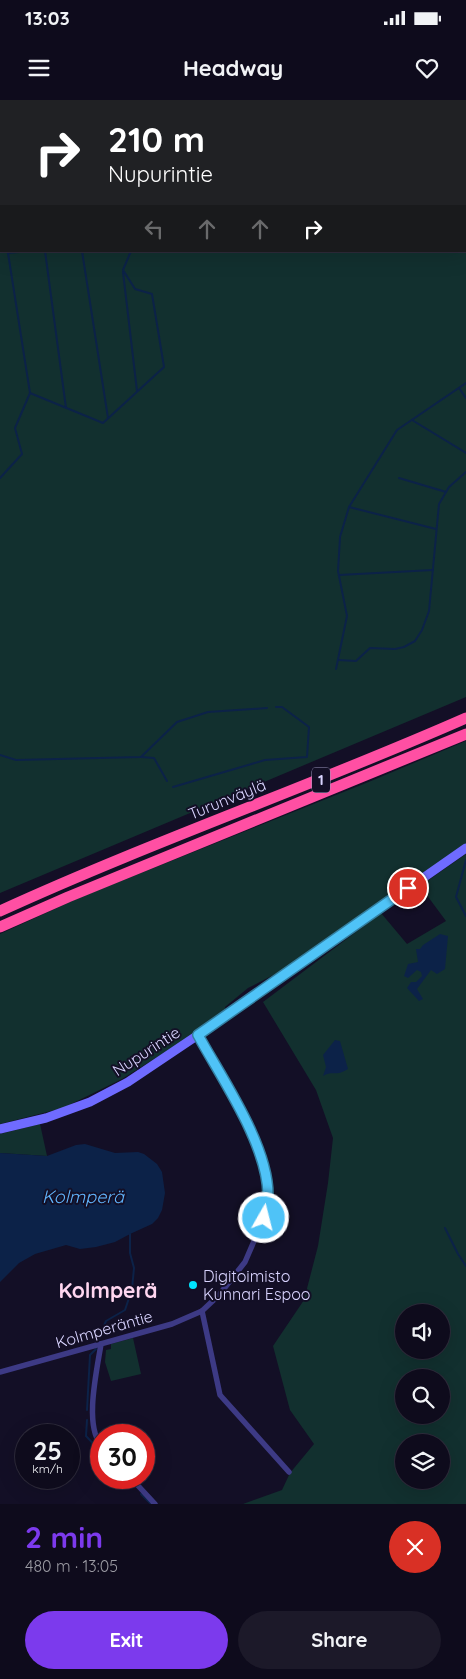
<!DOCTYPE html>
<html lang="en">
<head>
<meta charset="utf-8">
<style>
  body { margin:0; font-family:Quicksand,sans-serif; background:#1c1929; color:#f1f3f6; height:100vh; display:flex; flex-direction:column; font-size:19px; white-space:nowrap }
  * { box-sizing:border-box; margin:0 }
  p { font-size:16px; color:#9b9ba3 }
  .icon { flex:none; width:28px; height:28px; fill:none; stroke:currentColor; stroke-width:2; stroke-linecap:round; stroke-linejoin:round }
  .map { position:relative; height:1404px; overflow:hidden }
  .details { display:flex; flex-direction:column; background:#0e0b1c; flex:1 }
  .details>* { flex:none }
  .guide { position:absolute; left:0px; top:0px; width:466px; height:152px; box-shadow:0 5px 20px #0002,0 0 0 1px #2e2b3b; background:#202124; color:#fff; overflow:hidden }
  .buttons { position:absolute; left:395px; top:1204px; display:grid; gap:10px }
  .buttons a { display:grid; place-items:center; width:55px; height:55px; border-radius:50%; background:#0e0b1c; box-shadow:0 5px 20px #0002,0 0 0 1px #2e2b3b; font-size:25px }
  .speed { position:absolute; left:15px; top:1324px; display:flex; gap:10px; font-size:25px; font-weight:700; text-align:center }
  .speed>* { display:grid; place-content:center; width:65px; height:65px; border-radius:50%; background:#0e0b1c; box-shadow:0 5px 20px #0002,0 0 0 1px #2e2b3b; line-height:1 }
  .speed small { font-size:12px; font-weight:400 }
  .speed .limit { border:8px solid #d22; background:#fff; color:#111 }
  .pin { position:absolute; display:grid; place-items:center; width:42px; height:42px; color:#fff; margin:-21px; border:2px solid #fff; border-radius:50%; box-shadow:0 1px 5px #0007 }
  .me { position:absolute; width:55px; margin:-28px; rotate:8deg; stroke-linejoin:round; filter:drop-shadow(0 0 4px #0008) }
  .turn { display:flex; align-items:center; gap:18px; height:105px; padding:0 25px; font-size:22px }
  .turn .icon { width:65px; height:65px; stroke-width:2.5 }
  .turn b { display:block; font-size:35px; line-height:42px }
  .lanes { display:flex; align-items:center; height:48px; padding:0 25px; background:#0003; justify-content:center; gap:25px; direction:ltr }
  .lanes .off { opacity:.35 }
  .round { display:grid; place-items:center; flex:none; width:52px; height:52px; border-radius:26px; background:#1c1929 }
  .overview { display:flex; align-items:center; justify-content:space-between; height:85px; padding:0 25px }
  h1 { font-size:30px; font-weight:700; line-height:38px; color:#7c3aed }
  .primary-button { display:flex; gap:10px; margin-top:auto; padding:10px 25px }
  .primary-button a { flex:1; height:58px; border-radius:30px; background:#7c3aed; color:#fff; font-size:20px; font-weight:700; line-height:58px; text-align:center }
  .primary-button a+a { background:#1c1929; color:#f1f3f6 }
  .status { display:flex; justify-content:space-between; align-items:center; height:35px; padding:0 25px; background:#0e0b1c; direction:ltr }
  .status svg { height:14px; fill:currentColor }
  header { display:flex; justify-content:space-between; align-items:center; height:65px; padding:0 25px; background:#0e0b1c; font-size:22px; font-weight:700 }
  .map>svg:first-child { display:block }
  .green { fill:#12302f; fill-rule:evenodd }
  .water { fill:#0c2248 }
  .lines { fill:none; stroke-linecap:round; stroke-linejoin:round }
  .stream { stroke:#0c2248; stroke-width:2 }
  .minor { stroke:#3d3a85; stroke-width:5.5 }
  .secondary { stroke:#6f6bff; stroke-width:9 }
  .motorway { stroke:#ff4fa3; stroke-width:11 }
  .route-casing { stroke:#337fa1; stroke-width:12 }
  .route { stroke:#4fc3f7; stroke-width:9 }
  .poi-dot { fill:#00e5ff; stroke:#130f26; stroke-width:2 }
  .labels { text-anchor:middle; stroke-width:4; stroke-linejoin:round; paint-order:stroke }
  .shield { fill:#130f26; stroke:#9e99be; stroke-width:1 }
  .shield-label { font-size:15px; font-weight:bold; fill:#d9d4ff }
  .street-label { font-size:16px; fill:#d9d4ff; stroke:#130f26 }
  .poi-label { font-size:16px; fill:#d9d4ff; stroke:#130f26; text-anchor:start }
  .water-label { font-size:18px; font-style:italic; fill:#62b6ff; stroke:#130f26 }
  .district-label { font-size:21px; font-weight:bold; fill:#ffd6f0; stroke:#130f26 }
</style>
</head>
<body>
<div class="status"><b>13:03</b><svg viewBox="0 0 49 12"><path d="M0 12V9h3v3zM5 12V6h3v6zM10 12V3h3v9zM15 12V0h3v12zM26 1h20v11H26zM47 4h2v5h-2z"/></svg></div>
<header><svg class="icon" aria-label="menu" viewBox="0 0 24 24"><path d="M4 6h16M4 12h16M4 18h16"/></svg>Headway<svg class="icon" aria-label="heart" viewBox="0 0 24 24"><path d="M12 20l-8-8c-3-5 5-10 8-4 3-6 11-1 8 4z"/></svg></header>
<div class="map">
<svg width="466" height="1404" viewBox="0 0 466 1404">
  <rect width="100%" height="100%" fill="#130f26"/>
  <!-- green -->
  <g class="green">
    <path d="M0 0H466V597L0 793ZM465 1V151H1V1Z"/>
    <path d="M466 641V744L291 866 248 888 225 907V909L186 939 122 979 63 1008 0 1024V834L81 797 371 681Z"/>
    <path d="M466 754V1404H243L282 1390 290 1373 314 1344 290 1310 273 1246 304 1200 318 1146 328 1083 333 1038 316 990 263 902 381 813 407 844 446 821 420 786ZM404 1212H441V1250H404ZM404 1278H441V1315H404ZM404 1342H441V1380H404Z"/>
    <path d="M40 1024 47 1056 0 1053V1034Z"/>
    <path d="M133 1238 141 1274 111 1281 105 1262 106 1250 111 1249V1244Z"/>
  </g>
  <!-- water -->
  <g class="water">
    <path d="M440 834 448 836 445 869 437 874 431 870 417 889 423 899 419 901 407 888 411 882H416L422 876 421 872 417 870 408 878 404 876 408 864 418 862 416 849H420L423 845Z"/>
    <path d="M335 940 340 941 348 969C336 977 332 970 323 976L326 967 323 955Z"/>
    <path d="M85 1044 115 1053 138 1052 144 1054 157 1064 162 1072 165 1093 162 1110 158 1118 152 1124 130 1134 115 1142 96 1147 80 1149 66 1145 35 1154 19 1163 0 1182V1053L47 1056 76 1045Z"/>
  </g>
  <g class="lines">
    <!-- stream -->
    <g class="stream">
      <path d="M135 1 136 0"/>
      <path d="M173 1V0"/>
      <path d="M0 41 1 42"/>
      <path d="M0 76 1 73"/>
      <path d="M0 144 1 146"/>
      <path d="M7 151 8 153 29 151"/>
      <path d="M45 151 66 308"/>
      <path d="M82 151 108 318"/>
      <path d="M8 153 30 293"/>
      <path d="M123 172 137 291"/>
      <path d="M459 288 466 298"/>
      <path d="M412 320 466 353"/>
      <path d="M0 378 22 354 15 328 30 293 103 323 164 267 152 194 135 189 123 170 131 151"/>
      <path d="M399 378 446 392"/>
      <path d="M349 407 436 429"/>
      <path d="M339 475 433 470"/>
      <path d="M338 560 356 561 370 548 395 549 404 547 415 541 422 530 429 511 439 404 449 387 466 372"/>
      <path d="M336 569 347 516 338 471 340 437 349 407 397 330 466 283"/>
      <path d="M0 655 16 660 141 657 177 622 208 612 267 608"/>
      <path d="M141 657 154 658 167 681"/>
      <path d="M173 687 265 660 307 657 309 627 282 607H276"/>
      <path d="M466 760 456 797 466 816"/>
      <path d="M445 1128 458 1154 466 1166"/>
      <path d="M98 1240 106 1221 125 1210 132 1189 134 1168 130 1153V1134"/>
      <path d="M87 1310 90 1255 96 1249"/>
      <path d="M87 1320 86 1336 101 1352"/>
      <path d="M125 1378 134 1387"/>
      <path d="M141 1394 151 1404"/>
    </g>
    <!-- minor -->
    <g class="minor">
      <path d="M202 1211 220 1295 289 1372"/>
      <path d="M101 1244C97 1270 84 1325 101 1345"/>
      <path d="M0 1272 172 1224 202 1211 219 1195 245 1162 264 1118 268 1095 263 1064 252 1032 198 935"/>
      <path d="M131 1378 155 1404"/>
    </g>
    <!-- secondary -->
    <path class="secondary" d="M0 1029 46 1018 90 1002 128 982 198 935 466 748"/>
    <!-- motorway -->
    <g class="motorway">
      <path d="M0 811C153 741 312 686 466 618"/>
      <path d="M0 827 68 797 466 634"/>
    </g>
  </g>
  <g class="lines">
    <defs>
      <path id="route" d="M264 1118C265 1110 268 1102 268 1095 268 1045 222 979 198 935L408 788"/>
    </defs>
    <!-- route casing -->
    <use href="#route" class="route-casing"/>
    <!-- route -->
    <use href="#route" class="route"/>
  </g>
  <!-- markers -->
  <circle class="poi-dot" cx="193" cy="1185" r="5"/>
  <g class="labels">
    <!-- shield labels -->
    <rect class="shield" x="312" y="667.5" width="18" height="25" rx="4"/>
    <g class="shield-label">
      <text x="321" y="685">1</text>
    </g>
    <!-- street labels -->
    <g class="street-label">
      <text transform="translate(227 699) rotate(-22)" y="6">Turunväylä</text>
      <text transform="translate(146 951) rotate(-33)" y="6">Nupurintie</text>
      <text transform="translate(104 1229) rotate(-16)" y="6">Kolmperäntie</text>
    </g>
    <!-- poi labels -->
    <g class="poi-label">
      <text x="203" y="1182">Digitoimisto<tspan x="203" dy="18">Kunnari Espoo</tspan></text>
    </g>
    <!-- water labels -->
    <g class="water-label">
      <text x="83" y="1103">Kolmperä</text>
    </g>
    <!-- district labels -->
    <g class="district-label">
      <text x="108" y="1198">Kolmperä</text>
    </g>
  </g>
</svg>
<div class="buttons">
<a><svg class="icon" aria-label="sound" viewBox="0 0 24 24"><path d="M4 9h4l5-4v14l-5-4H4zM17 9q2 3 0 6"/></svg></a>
<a><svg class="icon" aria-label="search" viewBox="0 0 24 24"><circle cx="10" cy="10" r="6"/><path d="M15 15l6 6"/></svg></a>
<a><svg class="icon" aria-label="layers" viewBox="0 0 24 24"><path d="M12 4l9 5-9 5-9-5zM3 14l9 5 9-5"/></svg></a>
</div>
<div class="speed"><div>25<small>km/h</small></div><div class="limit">30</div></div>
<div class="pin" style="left:408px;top:788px;background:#d93025"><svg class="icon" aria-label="arrive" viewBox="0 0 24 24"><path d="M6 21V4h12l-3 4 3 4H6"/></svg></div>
<svg class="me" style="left:264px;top:1118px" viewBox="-20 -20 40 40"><circle r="17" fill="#4fc3f7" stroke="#fff" stroke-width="3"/><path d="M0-11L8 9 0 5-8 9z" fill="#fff"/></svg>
<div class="guide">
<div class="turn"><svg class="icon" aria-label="right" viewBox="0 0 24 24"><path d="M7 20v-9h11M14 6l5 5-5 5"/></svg><div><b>210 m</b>Nupurintie</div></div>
<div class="lanes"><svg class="icon off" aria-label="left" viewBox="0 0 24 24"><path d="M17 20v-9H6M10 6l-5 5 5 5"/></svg><svg class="icon off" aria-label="ahead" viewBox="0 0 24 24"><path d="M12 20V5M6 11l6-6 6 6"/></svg><svg class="icon off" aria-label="ahead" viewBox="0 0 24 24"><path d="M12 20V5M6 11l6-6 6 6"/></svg><svg class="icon" aria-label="right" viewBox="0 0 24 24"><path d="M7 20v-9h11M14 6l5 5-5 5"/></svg></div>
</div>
</div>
<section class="details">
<div class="overview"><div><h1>2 min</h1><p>480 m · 13:05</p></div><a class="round" style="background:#d93025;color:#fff"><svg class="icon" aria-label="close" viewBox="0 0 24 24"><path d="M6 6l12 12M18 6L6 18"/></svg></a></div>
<div class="primary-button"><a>Exit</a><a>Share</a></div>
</section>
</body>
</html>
